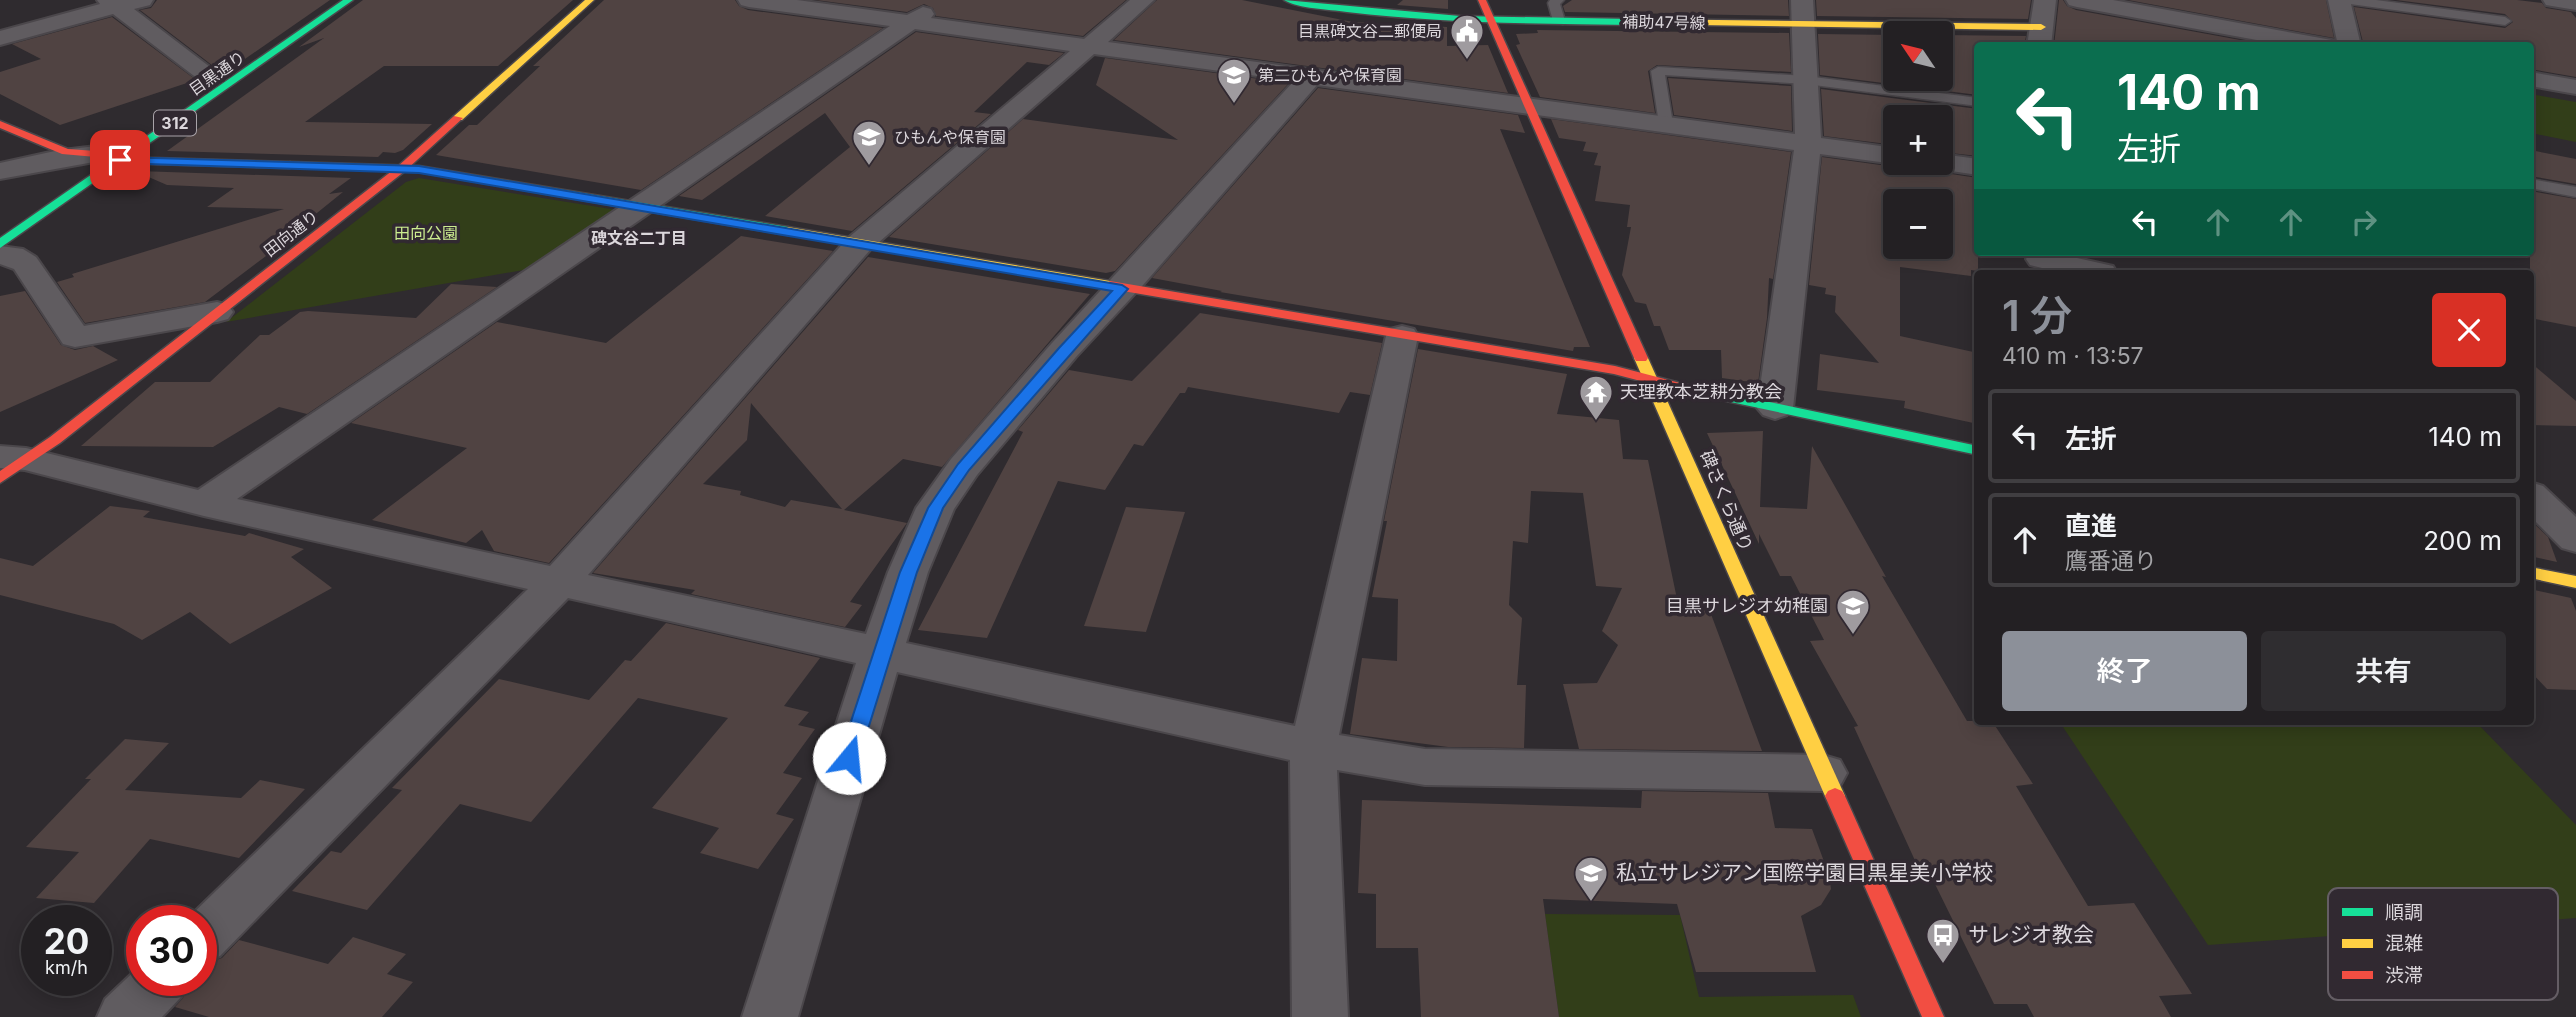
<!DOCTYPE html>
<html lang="ja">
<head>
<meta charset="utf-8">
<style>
  body { margin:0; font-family:Inter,"Noto Sans JP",sans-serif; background:#2f2d30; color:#f1f3f6; height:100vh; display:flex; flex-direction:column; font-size:26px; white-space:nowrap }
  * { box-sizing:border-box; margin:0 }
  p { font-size:23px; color:#a3a3a6 }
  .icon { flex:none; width:38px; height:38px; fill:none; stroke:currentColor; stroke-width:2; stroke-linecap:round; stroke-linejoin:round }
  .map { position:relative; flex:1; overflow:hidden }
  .sheet { position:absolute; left:1974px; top:270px; width:560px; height:455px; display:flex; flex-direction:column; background:#232023; border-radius:7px; box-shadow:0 4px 18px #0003,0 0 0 2px #403e41 }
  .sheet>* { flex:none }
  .top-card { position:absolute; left:1974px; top:42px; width:560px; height:214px; border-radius:7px; box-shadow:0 4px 18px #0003,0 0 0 2px #403e41; background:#0b6e4f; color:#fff; overflow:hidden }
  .needle { width:46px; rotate:305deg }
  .tools { position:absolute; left:1883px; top:21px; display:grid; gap:14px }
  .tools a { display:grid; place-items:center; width:70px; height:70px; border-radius:7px; background:#232023; box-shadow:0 4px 18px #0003,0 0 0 2px #403e41; font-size:35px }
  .speed { position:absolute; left:21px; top:905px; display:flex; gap:14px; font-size:35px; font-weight:700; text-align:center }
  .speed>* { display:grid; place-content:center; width:91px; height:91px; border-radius:50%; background:#232023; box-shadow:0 4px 18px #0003,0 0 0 2px #403e41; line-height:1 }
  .speed small { font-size:18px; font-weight:400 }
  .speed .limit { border:10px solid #d22; background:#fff; color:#111 }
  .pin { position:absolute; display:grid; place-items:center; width:60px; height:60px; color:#fff; margin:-30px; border-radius:14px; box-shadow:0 4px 10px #0006 }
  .me { position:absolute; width:77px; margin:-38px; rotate:17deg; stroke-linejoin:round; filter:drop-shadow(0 0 5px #0008) }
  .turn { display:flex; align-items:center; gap:24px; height:147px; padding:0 28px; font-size:32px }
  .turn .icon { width:91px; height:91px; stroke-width:2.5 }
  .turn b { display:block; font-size:49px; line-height:60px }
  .lanes { display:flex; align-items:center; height:66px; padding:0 28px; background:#0003; justify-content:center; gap:35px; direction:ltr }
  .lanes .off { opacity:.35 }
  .round { display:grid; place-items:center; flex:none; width:74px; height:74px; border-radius:7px; background:#2f2d30 }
  .head { display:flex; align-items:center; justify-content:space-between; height:119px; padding:0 28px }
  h1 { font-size:42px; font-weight:600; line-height:52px; color:#8c9099 }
  .button { display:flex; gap:14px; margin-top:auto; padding:14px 28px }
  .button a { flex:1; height:80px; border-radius:7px; background:#8c9099; color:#fff; font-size:28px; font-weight:600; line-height:80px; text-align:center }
  .button a+a { background:#2f2d30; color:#f1f3f6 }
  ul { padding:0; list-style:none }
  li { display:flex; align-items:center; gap:21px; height:94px; margin:0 14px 10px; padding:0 14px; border:4px solid #403e41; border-radius:7px }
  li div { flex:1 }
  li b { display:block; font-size:26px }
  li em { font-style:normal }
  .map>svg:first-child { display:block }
  .green { fill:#323e19 }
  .building { fill:#504342; fill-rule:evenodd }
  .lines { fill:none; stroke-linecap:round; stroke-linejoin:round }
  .lane-casing { stroke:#4b474b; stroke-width:3 }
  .street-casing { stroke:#4b474b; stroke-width:4 }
  .fast-casing { stroke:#4b474b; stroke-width:3 }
  .slow-casing { stroke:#4b474b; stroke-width:3 }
  .jam-casing { stroke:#4b474b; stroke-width:3 }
  .lane { fill:#605c60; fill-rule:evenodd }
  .street { fill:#605c60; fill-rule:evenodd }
  .fast { fill:#16e098; fill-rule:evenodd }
  .slow { fill:#ffcf43; fill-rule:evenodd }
  .jam { fill:#f24e42; fill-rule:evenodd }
  .route { fill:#1a73e8; stroke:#114b97; stroke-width:2 }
  .labels { text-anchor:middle; stroke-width:7; stroke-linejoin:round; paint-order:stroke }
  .far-street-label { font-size:16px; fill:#dcd7dc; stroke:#312931 }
  .far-poi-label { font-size:16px; fill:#dcd7dc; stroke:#312931; text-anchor:start }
  .shield { fill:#312931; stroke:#a9a3a9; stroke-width:2 }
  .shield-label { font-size:16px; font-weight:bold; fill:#dcd7dc }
  .far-park-label { font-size:16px; fill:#cbec8f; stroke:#312931 }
  .far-neighbourhood-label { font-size:16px; font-weight:bold; fill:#dcd7dc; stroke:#312931 }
  .poi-label { font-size:18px; fill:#dcd7dc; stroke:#312931; text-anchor:start }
  .street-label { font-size:18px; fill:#dcd7dc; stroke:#312931 }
  .near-poi-label { font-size:21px; fill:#dcd7dc; stroke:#312931; text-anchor:start }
  .key { fill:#312931; stroke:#645d64; stroke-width:2 }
  .key-label { font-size:19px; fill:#dcd7dc }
</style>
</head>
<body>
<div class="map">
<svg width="2576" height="1017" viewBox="0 0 2576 1017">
  <rect width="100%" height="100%" fill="#2f2b2f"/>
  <!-- green -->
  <g class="green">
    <path d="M2530 94 2576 102V142L2531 133Z"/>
    <path d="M419 178 617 210 535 268 226 322 406 182Z"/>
    <path d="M2059 721H2475L2576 825V918L2208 945Z"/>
    <path d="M1545 914 1680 915 1699 997 1853 995 1861 1017H1559Z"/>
  </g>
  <!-- building -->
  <g class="building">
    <path d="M157 0H330L229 70 221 72 140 10 151 8Z"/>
    <path d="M363 0H573L498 66H384L305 122 432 124 403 150 395 153 383 152 378 157 167 151 324 38 299 47Z"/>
    <path d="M604 0H735L739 6 748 10 883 28 641 190 436 155 469 125H477L540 66H533Z"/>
    <path d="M816 0H1126L1083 36 936 16 933 8 924 4 907 12Z"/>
    <path d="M1157 0H1242L1353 22 1447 27V46L1488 45 1508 93 1114 40Z"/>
    <path d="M1403 0H1448V9L1397 5Z"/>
    <path d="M1572 0H1788L1789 16 1565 12 1563 6Z"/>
    <path d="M1816 0H2031L2028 19 1817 16Z"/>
    <path d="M2059 0H2063L2067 6 2076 10 2273 46H2054Z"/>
    <path d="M2128 0H2326L2334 38Z"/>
    <path d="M2396 0H2517L2542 3 2546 8 2571 12 2576 18V77L2530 69V46H2364L2354 7 2505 28 2513 22 2505 14Z"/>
    <path d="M112 17 196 80 60 125 0 94V72L41 59 12 44Z"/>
    <path d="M1537 30 1789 33 1791 72 1657 65 1648 71 1655 113 1540 97 1516 45 1520 44 1516 34 1538 33Z"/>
    <path d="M916 32 1064 53 1049 65 1027 62 974 112 991 114 852 231 765 216 850 147 825 113 702 200 679 196Z"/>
    <path d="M1818 34 1895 35V79H1941V35L2026 36 2024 46H1978V95L1820 75Z"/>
    <path d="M1105 58 1289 83 1115 271 1106 273 889 237 1023 119 1178 140 1096 85Z"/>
    <path d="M1668 78 1791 86 1792 131 1674 115Z"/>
    <path d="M1318 88 1518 115 1525 133 1500 129 1590 347H1574L1573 351 1220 292 1222 291 1152 278Z"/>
    <path d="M1821 89 1978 109V156L1941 152V117H1895V145L1824 136Z"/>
    <path d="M1551 119 1791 152 1773 279 1769 278 1767 318 1758 383 1722 378 1721 350H1669L1660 326H1654L1646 304 1635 302 1622 275 1631 227H1627L1630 205 1595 201 1601 166 1594 165 1598 153 1583 151 1586 142 1559 138Z"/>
    <path d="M2530 150 2576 159V184L2530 176Z"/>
    <path d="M1822 157 1895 167 1903 163H1925L1931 171 1978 178V271L1971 270V276L1900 267V336L1978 353V424L1904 408 1905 401 1817 390 1820 354 1879 363 1835 312 1836 296 1825 294 1826 288 1809 285ZM1895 201H1941V247H1895Z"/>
    <path d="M137 172 138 171 351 178 329 194 343 192 271 250H274L205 302 85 323 57 282 74 277 72 274 284 209 207 207 234 188 167 185Z"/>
    <path d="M2530 191 2576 199V327L2530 318Z"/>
    <path d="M741 236 833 251 549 563 494 551 482 530 466 543 372 520 467 448 351 423 497 322 606 343Z"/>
    <path d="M868 257 1090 294 942 467 903 459 844 510 907 523 850 602 862 605 845 627 691 594 695 590 593 573ZM751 403 756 409 842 509 791 500 785 507 740 495 741 491 703 484 747 440Z"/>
    <path d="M451 284 497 287 307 414 279 407 213 447 81 446 155 382H210L260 335H269L300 312 308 311 416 318Z"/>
    <path d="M25 291 61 345 75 350 93 346 118 360 0 412V296Z"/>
    <path d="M1200 313 1382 343 1370 395 1350 392 1339 413 1188 387 1185 393H1180L1143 446 1134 444 1105 490 1058 481 987 638 918 630 1023 432 1018 430 1069 370 1132 381Z"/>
    <path d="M1418 349 1567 374 1557 414 1619 420 1623 459 1648 460 1677 599 1705 598 1762 751 1579 749 1563 684 1597 683 1618 645 1602 631 1622 588 1596 586 1583 493 1531 491 1528 543 1513 541 1509 605 1522 618 1517 685H1526L1524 748 1448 747 1350 734 1362 658 1397 661 1398 599 1372 597 1387 521H1384Z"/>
    <path d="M2530 362 2576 401V426L2530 425Z"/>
    <path d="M1763 431 1760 507 1807 509 1812 446 1886 577 1882 576 1967 721H1992L2033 784 2016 786 2088 906 2134 903 2192 994 2159 996 2171 1017H2034L2027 1004H1994L1932 878H1923L1854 727 1858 726 1810 641 1824 640 1791 576H1780L1759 534V544L1707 433Z"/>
    <path d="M110 506 150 511 143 517 245 536 249 533 304 549 291 557 332 588 230 644 190 612 142 640 114 624 0 595V558L33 566Z"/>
    <path d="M1126 507 1185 512 1146 632 1084 626Z"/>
    <path d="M2530 520 2548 537 2557 562 2530 556Z"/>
    <path d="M2530 589 2571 598 2576 611V690L2547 689 2530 671Z"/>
    <path d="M666 623 820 658 784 706 809 712 798 725 815 729 783 773 802 778 776 814 794 819 758 869 700 853 719 828 652 808 728 718 638 698 531 822 460 804 367 910 292 891 331 851 341 853 402 790 392 788 499 679 589 700 625 660 631 661Z"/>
    <path d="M125 739 169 743 125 790 241 798 260 780 305 789 239 858 150 839 94 903 36 898 79 852 26 847 91 779H85Z"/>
    <path d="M1642 791 1768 793 1775 828 1812 829 1829 875 1831 889 1821 905 1801 916 1816 972H1696L1677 904 1543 899 1559 1017H1421L1418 948H1376V894L1358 893 1362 800 1641 808Z"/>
    <path d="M353 937 406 954 387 974 413 982 382 1017H209L175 1007 183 998 191 980H201V965L222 958 239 940 328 964Z"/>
  </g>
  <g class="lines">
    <defs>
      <g id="lane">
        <path d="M1550 0H1564L1560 4 1565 21 1563 24 1553 21 1548 3Z"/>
        <path d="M2344 0H2376L2505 17 2511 21 2505 25 2350 4Z"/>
        <path d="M1658 67 1806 76 1978 98V106L1806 84 1665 75 1673 124 1666 128 1659 124 1651 71Z"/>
        <path d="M2530 179 2576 187V197L2530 188Z"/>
      </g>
      <g id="street">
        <path d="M97 0H153L150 5 134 9 223 77 220 82 211 84 202 82 113 14 0 45V31L100 4Z"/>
        <path d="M738 0H797L907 15 923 7 931 9 934 14 931 18 1084 39 1130 0H1154L1108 42 1795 134 1791 0H1813L1821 138 1895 148V163H1900L1895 164 1820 154 1793 408 1787 415 1775 419 1763 415 1757 408 1794 150 1317 85 1143 285 1076 357 977 475 954 509 928 572 906 643 1295 726 1386 336 1390 329 1402 326 1414 329 1418 336 1339 735 1425 749 1823 755 1840 760 1847 773 1840 786 1823 791 1425 785 1337 770 1348 1017H1292L1290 760 897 672 798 1017H742L856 663 568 598 220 956 201 963V920H186L528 589 204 516 25 470 0 468V446L26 448 198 490 890 26 749 7 741 5ZM915 29 1070 51 848 238 550 566 237 499ZM1094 54 1294 81 1052 343 951 459 916 508 888 572 866 634 588 575 870 250Z"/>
        <path d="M2034 0H2056L2051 46H2027Z"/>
        <path d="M2066 0H2113L2337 41 2328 0H2350L2361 46H2290L2077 7 2069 5Z"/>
        <path d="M2543 0H2576V10L2546 5Z"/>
        <path d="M2530 72 2576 80V94L2530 86Z"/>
        <path d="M96 146 105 148 109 154 105 160 0 179V163L55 151Z"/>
        <path d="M1941 154 1978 159V175L1931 168 1928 163H1941Z"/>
        <path d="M0 246 23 249 36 257 84 326 217 302 228 305 233 312 228 319 217 322 75 347 63 344 14 269 0 264Z"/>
        <path d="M2050 252 2113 266 2117 273H2062L2030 265 2026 259 2030 253Z"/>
        <path d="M2530 482 2543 486 2576 517V552L2562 548 2530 516Z"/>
        <path d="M142 964V980H189L181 997 162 1017H97L105 999Z"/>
      </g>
      <g id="fast">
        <path d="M343 0H353L0 248V238Z"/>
        <path d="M1284 0 1460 16 1633 19 1638 22 1633 25C1537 24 1442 23 1347 12 1328 9 1299 9 1284 0Z"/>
        <path d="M290 162 419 166 788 227 794 231 788 235 419 172 286 167 284 165Z"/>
        <path d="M1675 382 1978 446V455L1670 389 1668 386 1670 383Z"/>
      </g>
      <g id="slow">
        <path d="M585 0H594L462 120H454V116Z"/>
        <path d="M1633 19 2041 24 2046 27 2041 30 1630 24V20Z"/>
        <path d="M788 227 1110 281 1116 285 1110 289 784 234 782 231Z"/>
        <path d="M1641 354 1648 358 1845 796 1842 801 1835 804 1828 801 1825 796 1634 358Z"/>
        <path d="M2530 567 2576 576V588L2530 578Z"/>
      </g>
      <g id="jam">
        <path d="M1478 0H1486L1648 358 1646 361H1636L1634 358Z"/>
        <path d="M454 116 463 118 405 171 60 443 0 483V471L50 437 397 167Z"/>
        <path d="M0 121 68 149 96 151 119 157 290 162 296 165 290 168 119 163 96 157 62 154 0 128Z"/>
        <path d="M1110 281 1615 366 1680 383 1682 386 1675 390 1614 374 1105 288 1104 285Z"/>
        <path d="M1835 788 1842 791 1845 796 1944 1017H1922L1825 796 1828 791Z"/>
      </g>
    </defs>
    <!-- lane casing -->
    <use href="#lane" class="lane-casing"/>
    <!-- street casing -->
    <use href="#street" class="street-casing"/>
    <!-- fast casing -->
    <use href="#fast" class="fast-casing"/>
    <!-- slow casing -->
    <use href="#slow" class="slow-casing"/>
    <!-- jam casing -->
    <use href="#jam" class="jam-casing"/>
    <!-- lane -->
    <use href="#lane" class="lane"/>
    <!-- street -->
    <use href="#street" class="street"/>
    <!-- fast -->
    <use href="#fast" class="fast"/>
    <!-- slow -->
    <use href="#slow" class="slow"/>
    <!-- jam -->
    <use href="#jam" class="jam"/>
  </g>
  <!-- route -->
  <path class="route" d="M120 157 419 166 1122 285 1128 289 969 470 943 508 917 572 859 758 856 763 849 765 842 763 839 758 900 572 928 508 958 464 1059 348 1112 291 419 173 116 163V158Z"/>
  <!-- icons -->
  <defs>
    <symbol id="civic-pin" viewBox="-11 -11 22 30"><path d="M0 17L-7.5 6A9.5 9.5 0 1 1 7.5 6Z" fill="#9f9b9f" stroke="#312931"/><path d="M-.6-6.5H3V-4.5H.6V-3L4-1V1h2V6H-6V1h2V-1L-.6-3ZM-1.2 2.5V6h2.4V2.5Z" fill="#fff"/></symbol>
    <symbol id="school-pin" viewBox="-11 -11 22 30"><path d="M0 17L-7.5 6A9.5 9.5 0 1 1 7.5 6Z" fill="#9f9b9f" stroke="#312931"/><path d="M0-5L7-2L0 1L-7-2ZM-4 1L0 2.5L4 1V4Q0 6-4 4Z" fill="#fff"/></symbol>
    <symbol id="temple-pin" viewBox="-11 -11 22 30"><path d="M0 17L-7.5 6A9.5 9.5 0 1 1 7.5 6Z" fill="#9f9b9f" stroke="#312931"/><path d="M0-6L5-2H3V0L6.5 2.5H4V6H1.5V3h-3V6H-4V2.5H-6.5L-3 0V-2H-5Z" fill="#fff"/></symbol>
    <symbol id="bus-pin" viewBox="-11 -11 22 30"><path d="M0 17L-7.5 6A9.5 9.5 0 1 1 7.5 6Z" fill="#9f9b9f" stroke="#312931"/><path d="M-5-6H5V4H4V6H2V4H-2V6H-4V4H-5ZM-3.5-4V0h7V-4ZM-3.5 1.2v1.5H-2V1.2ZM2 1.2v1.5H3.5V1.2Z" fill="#fff"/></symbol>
  </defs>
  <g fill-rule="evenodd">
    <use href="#civic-pin" x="1448" y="12" width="38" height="52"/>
    <use href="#school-pin" x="1215" y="56" width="38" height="52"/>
    <use href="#school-pin" x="850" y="118" width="38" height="52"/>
    <use href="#temple-pin" x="1577" y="373" width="38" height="52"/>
    <use href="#school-pin" x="1834" y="587" width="38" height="52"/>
    <use href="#school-pin" x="1572" y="854" width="38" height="52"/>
    <use href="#bus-pin" x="1924" y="916" width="38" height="52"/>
  </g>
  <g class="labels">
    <!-- far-street labels -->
    <g class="far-street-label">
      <text transform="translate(1664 22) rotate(1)" y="6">補助47号線</text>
      <text transform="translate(217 73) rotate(-35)" y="6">目黒通り</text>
      <text transform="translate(291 233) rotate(-38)" y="6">田向通り</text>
    </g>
    <!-- far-poi labels -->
    <g class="far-poi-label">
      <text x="1442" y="37" text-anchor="end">目黒碑文谷二郵便局</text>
      <text x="1258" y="81">第二ひもんや保育園</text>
      <text x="894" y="143">ひもんや保育園</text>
    </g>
    <!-- shield labels -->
    <rect class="shield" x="154" y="110.5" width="42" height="25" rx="5"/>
    <g class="shield-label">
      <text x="175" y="129">312</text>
    </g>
    <!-- far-park labels -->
    <g class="far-park-label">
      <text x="426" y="239">田向公園</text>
    </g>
    <!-- far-neighbourhood labels -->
    <g class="far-neighbourhood-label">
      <text x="639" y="244">碑文谷二丁目</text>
    </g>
    <!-- poi labels -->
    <g class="poi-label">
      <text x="1620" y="398">天理教本芝耕分教会</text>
      <text x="1828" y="612" text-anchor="end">目黒サレジオ幼稚園</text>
    </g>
    <!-- street labels -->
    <g class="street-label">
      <text transform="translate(1726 501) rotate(67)" y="6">碑さくら通り</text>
    </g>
    <!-- near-poi labels -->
    <g class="near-poi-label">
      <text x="1616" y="880">私立サレジアン国際学園目黒星美小学校</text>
      <text x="1968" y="942">サレジオ教会</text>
    </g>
  </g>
  <!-- legend -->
  <rect x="2328" y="888" width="230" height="112" rx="10" class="key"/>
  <rect x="2342" y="908" width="31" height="8" fill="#16e098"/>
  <rect x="2342" y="939" width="31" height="9" fill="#ffcf43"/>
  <rect x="2342" y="971" width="31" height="8" fill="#f24e42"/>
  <g class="key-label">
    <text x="2385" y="919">順調</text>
    <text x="2385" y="950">混雑</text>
    <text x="2385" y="982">渋滞</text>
  </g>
</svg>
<div class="tools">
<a><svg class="needle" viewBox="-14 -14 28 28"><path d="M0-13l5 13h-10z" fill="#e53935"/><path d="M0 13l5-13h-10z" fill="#a3a3a6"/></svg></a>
<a>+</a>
<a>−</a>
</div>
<div class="speed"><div>20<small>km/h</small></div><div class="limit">30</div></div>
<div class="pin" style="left:120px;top:160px;background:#d93025"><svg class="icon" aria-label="arrive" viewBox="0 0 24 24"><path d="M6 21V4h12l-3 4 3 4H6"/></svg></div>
<svg class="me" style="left:849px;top:758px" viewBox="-20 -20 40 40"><circle r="19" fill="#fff"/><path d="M0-13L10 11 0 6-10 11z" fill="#1a73e8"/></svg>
<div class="top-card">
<div class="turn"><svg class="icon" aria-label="left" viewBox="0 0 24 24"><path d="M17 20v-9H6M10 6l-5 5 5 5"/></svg><div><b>140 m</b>左折</div></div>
<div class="lanes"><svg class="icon" aria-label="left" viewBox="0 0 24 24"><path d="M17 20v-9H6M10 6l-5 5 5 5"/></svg><svg class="icon off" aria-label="ahead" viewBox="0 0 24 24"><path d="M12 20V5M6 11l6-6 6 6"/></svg><svg class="icon off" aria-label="ahead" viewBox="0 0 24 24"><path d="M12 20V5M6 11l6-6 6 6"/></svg><svg class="icon off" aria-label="right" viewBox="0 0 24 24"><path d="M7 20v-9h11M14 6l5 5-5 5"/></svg></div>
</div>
<section class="sheet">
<div class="head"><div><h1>1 分</h1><p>410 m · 13:57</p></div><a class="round" style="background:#d93025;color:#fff"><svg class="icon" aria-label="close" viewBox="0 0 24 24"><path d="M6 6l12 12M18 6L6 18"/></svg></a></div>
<ul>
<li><svg class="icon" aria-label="left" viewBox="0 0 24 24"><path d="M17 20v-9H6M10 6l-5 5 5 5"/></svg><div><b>左折</b></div><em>140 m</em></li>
<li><svg class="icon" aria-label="ahead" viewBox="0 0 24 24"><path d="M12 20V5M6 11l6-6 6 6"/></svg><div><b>直進</b><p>鷹番通り</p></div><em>200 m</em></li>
</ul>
<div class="button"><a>終了</a><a>共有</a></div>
</section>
</div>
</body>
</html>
